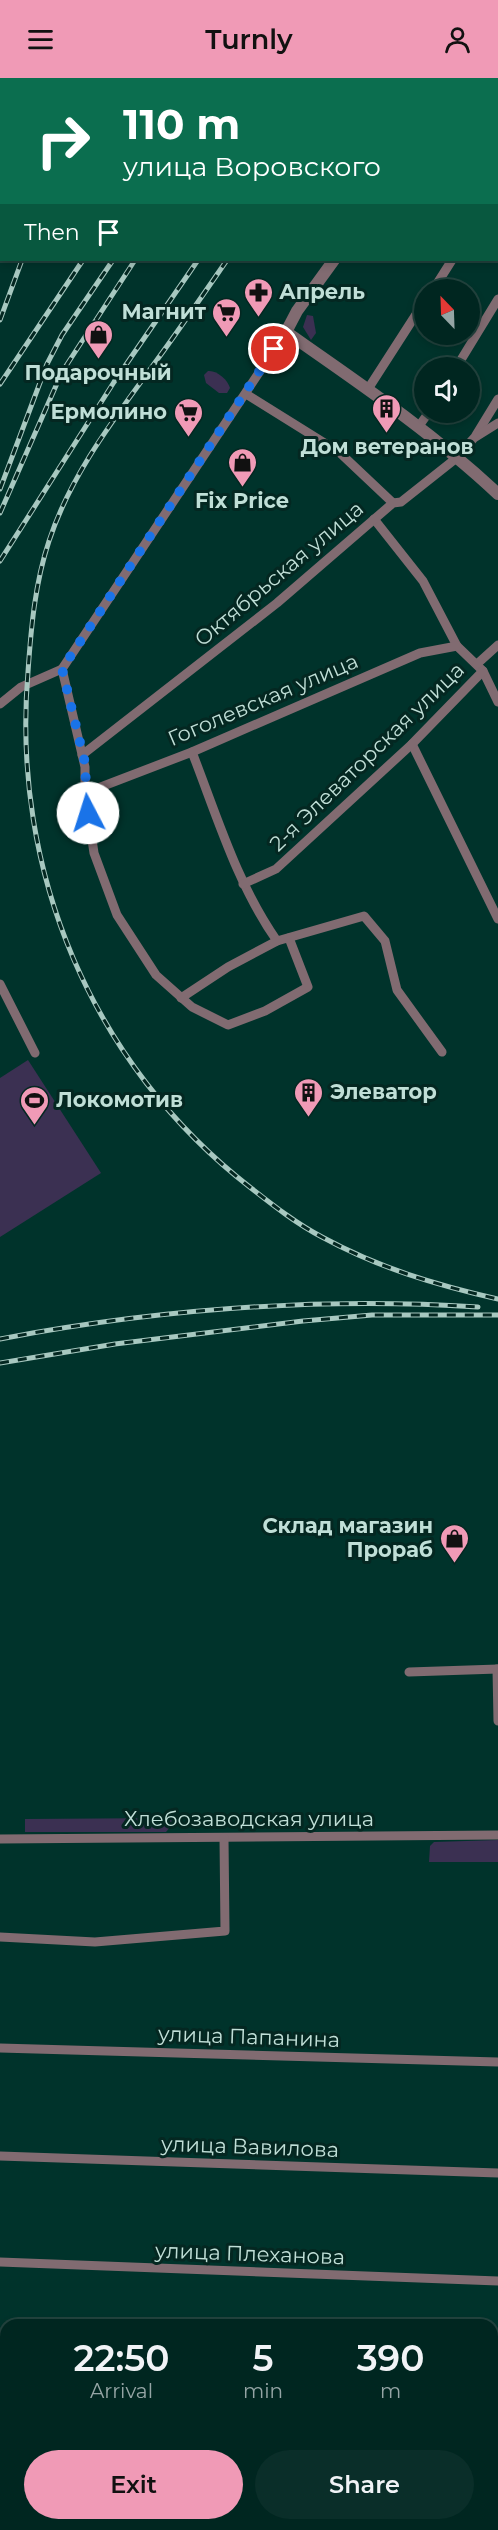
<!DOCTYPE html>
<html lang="en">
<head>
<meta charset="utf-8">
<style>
  body { margin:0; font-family:Montserrat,sans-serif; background:#0a2e29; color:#f1f3f6; height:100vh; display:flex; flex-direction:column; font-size:22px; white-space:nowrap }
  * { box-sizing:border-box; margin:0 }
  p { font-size:20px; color:#95a5a5 }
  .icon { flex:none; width:33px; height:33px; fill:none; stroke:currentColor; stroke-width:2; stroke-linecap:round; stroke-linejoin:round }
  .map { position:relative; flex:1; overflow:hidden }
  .panel { position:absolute; left:0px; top:2241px; width:498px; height:212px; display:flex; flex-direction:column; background:#002620; border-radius:18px 18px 0 0; box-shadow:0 3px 9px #0003,0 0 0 2px #22433e }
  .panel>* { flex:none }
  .banner { position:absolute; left:0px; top:0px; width:498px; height:183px; box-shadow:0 3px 9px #0003,0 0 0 2px #22433e; background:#0b6e4f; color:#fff; overflow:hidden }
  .needle { width:39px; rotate:337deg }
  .fabs { position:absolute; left:414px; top:201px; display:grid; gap:12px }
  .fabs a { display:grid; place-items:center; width:66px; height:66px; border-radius:50%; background:#002620; box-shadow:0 3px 9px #0003,0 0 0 2px #22433e; font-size:30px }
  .pin { position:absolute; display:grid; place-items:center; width:51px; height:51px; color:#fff; margin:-26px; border:3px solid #fff; border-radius:50%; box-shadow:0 2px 6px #0007 }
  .me { position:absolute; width:66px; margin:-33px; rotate:355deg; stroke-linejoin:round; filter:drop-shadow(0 0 4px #0008) }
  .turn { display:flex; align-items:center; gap:21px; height:126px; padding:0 24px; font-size:27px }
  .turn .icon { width:78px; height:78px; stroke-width:2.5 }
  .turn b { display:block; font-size:42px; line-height:51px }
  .then { display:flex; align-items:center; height:57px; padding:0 24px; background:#0003; gap:12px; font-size:22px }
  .eta { display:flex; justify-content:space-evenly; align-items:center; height:102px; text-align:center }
  .eta b { font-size:36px; font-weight:600; line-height:42px }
  .action { display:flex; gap:12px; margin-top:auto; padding:12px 24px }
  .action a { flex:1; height:69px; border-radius:36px; background:#f09ab6; color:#111; font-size:24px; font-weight:600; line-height:69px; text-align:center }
  .action a+a { background:#0a2e29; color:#f1f3f6 }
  header { display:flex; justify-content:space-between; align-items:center; height:78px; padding:0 24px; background:#f09ab6; color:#111; font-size:27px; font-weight:600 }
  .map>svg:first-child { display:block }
  .green { fill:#3b3052 }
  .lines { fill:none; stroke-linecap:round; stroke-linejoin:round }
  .minor { stroke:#816b71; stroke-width:9 }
  .tertiary { stroke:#816b71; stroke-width:12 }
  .secondary { stroke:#b38f99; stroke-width:12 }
  .rail-casing { stroke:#a7c8c0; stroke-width:5 }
  .rail { stroke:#042721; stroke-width:3; stroke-dasharray:9; stroke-linecap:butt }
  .route { stroke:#1a73e8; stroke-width:10; stroke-dasharray:0 18 }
  .labels { text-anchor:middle; stroke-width:6; stroke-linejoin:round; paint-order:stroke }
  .poi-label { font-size:21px; font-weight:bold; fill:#c0dfd7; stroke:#042721; text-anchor:start }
  .street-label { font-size:21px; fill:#c0dfd7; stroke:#042721 }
</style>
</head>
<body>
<header><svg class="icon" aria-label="menu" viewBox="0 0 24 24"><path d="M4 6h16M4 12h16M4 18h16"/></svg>Turnly<svg class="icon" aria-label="person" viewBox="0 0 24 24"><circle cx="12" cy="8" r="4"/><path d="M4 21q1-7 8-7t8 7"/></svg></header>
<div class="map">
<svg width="498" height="2452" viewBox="0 0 498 2452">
  <rect width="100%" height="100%" fill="#00332b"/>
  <!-- green -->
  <g class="green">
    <path d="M307 237 313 238 316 255 311 262 303 249Z"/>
    <path d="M208 293C217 292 228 302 230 310L227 315H219L206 305 204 297Z"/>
    <path d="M28 982 101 1095 0 1159V1000Z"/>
    <path d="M172 1740 171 1748 166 1754H25V1741Z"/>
    <path d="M498 1762V1784H429L430 1768 434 1764Z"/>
  </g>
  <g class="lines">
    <!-- minor -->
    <g class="minor">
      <path d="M496 133H498"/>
      <path d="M433 212 452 182"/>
      <path d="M456 290 498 221"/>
      <path d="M368 311 424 224"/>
      <path d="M246 316 339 374 393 425"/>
      <path d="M419 348 429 334"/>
      <path d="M476 357 498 321"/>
      <path d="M374 441 423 503 457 568 483 593 498 624"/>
      <path d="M477 586 498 567"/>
      <path d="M62 591 85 689V715L94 775 117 837 156 897 192 929 228 947 265 933 308 909 289 860"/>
      <path d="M62 591 286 254"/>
      <path d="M0 626 21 609 62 591"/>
      <path d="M412 666 498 841"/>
      <path d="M192 674C217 738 237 806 277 863"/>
      <path d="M82 677 277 525 393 425 401 424 454 382 474 360 498 345"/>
      <path d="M85 715 192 674 420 575 457 568"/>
      <path d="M243 806 276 791 412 666 483 593"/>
      <path d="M0 906 35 975"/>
      <path d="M181 920 228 889 277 863 364 838 385 863 397 912 442 974"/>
      <path d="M497 1591 498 1643"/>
      <path d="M409 1594 498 1591"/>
      <path d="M0 1761 498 1757"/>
      <path d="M0 1859 95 1864 225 1853 224 1760"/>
      <path d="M0 1970 498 1984"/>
      <path d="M0 2078 498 2095"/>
      <path d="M0 2184 498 2203"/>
      <path d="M0 2294 6 2295"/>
      <path d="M492 2309H498"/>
      <path d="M0 2411H6"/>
      <path d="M492 2421 498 2422"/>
    </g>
    <!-- tertiary -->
    <path class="tertiary" d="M334 182 297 233 286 254C359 305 433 355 498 416"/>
    <!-- secondary -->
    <g class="secondary">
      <path d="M452 2 453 0"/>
      <path d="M496 8 498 9"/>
      <path d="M496 31H498"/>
    </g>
    <defs>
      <g id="rail">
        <path d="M40 2 41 0"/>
        <path d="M87 2V0"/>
        <path d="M202 2 203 0"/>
        <path d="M233 2 234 0"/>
        <path d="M263 2 264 0"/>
        <path d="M320 2 321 0"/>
        <path d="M347 2 348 0"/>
        <path d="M227 182C203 217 179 252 154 286 114 341 71 396 49 463 35 505 31 550 28 594 11 794 92 987 251 1110 274 1128 297 1146 322 1159 379 1190 436 1207 498 1221"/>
        <path d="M0 242 22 182"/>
        <path d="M0 306 83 182"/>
        <path d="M0 411 47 286 62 257 113 182"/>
        <path d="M0 435 62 294 135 182"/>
        <path d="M0 483 114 304 198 182"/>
        <path d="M0 1261C158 1231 317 1219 478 1229"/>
        <path d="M0 1285 115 1266 303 1243 372 1237H498"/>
      </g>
    </defs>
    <!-- rail casing -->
    <use href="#rail" class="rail-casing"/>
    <!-- rail -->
    <use href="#rail" class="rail"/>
  </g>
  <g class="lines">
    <!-- route -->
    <path class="route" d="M88 735 85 715 86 689 62 591 274 271"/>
  </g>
  <!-- icons -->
  <defs>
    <symbol id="pharmacy-pin" viewBox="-11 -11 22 30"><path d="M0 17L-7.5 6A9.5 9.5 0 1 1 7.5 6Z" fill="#f09ab6" stroke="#042721"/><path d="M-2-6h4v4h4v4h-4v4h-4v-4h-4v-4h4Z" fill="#111"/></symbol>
    <symbol id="supermarket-pin" viewBox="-11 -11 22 30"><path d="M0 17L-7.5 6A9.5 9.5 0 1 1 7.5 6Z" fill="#f09ab6" stroke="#042721"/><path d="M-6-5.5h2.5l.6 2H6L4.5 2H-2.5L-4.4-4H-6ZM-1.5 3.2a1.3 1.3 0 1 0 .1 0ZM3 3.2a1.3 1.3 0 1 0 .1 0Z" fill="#111"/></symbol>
    <symbol id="shop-pin" viewBox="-11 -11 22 30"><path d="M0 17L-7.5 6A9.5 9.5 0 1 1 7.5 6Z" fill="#f09ab6" stroke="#042721"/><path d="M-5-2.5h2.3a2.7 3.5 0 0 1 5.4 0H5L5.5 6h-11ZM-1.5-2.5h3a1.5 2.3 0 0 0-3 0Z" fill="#111"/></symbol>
    <symbol id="building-pin" viewBox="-11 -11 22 30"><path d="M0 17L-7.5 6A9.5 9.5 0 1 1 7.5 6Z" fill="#f09ab6" stroke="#042721"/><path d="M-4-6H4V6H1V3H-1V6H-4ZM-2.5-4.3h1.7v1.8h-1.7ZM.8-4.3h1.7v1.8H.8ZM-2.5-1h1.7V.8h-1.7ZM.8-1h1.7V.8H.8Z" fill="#111"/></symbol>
    <symbol id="stadium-pin" viewBox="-11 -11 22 30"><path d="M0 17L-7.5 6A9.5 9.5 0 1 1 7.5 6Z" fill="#f09ab6" stroke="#042721"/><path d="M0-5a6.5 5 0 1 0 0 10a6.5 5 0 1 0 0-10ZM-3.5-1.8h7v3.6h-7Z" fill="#111"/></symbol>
  </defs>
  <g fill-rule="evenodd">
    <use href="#pharmacy-pin" x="242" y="198" width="33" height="45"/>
    <use href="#supermarket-pin" x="210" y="218" width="33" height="45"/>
    <use href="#shop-pin" x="82" y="240" width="33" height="45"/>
    <use href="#building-pin" x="370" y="314" width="33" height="45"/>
    <use href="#supermarket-pin" x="172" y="318" width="33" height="45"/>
    <use href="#shop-pin" x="226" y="368" width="33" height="45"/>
    <use href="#building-pin" x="292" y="998" width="33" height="45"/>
    <use href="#stadium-pin" x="18" y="1006" width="33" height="45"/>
    <use href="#shop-pin" x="438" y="1444" width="33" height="45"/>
  </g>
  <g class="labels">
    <!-- poi labels -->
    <g class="poi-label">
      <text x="279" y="221">Апрель</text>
      <text x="206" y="241" text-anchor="end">Магнит</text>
      <text x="98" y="302" text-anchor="middle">Подарочный</text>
      <text x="167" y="341" text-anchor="end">Ермолино</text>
      <text x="387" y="376" text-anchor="middle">Дом ветеранов</text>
      <text x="242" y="430" text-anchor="middle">Fix Price</text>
      <text x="330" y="1021">Элеватор</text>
      <text x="56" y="1029">Локомотив</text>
      <text x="433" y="1455" text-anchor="end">Склад магазин<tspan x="433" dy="24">Прораб</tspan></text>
    </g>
    <!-- street labels -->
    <g class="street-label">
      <text transform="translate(279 496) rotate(-40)" y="7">Октябрьская улица</text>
      <text transform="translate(263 622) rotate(-23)" y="7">Гоголевская улица</text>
      <text transform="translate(367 679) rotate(-44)" y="7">2-я Элеваторская улица</text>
      <text x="249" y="1748">Хлебозаводская улица</text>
      <text transform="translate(249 1959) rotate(2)" y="7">улица Папанина</text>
      <text transform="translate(250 2069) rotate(2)" y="7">улица Вавилова</text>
      <text transform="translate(250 2176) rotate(2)" y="7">улица Плеханова</text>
    </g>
  </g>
</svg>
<div class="fabs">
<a><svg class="needle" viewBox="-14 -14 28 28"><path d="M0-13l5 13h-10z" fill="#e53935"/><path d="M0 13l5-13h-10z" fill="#95a5a5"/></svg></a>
<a><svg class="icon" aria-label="sound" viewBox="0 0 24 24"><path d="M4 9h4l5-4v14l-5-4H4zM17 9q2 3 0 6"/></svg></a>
</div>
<div class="pin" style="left:274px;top:271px;background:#d93025"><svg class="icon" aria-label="arrive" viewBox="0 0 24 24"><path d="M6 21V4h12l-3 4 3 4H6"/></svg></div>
<svg class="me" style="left:88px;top:735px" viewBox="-20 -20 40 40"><circle r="19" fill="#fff"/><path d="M0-13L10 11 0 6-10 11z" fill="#1a73e8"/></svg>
<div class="banner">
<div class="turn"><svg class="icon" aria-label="right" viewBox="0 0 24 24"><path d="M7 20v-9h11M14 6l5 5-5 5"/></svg><div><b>110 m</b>улица Воровского</div></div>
<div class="then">Then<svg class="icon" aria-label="arrive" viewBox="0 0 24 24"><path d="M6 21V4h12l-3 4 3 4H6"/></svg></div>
</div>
<section class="panel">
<div class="eta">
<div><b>22:50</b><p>Arrival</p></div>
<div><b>5</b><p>min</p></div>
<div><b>390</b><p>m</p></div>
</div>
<div class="action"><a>Exit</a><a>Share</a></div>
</section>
</div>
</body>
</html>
